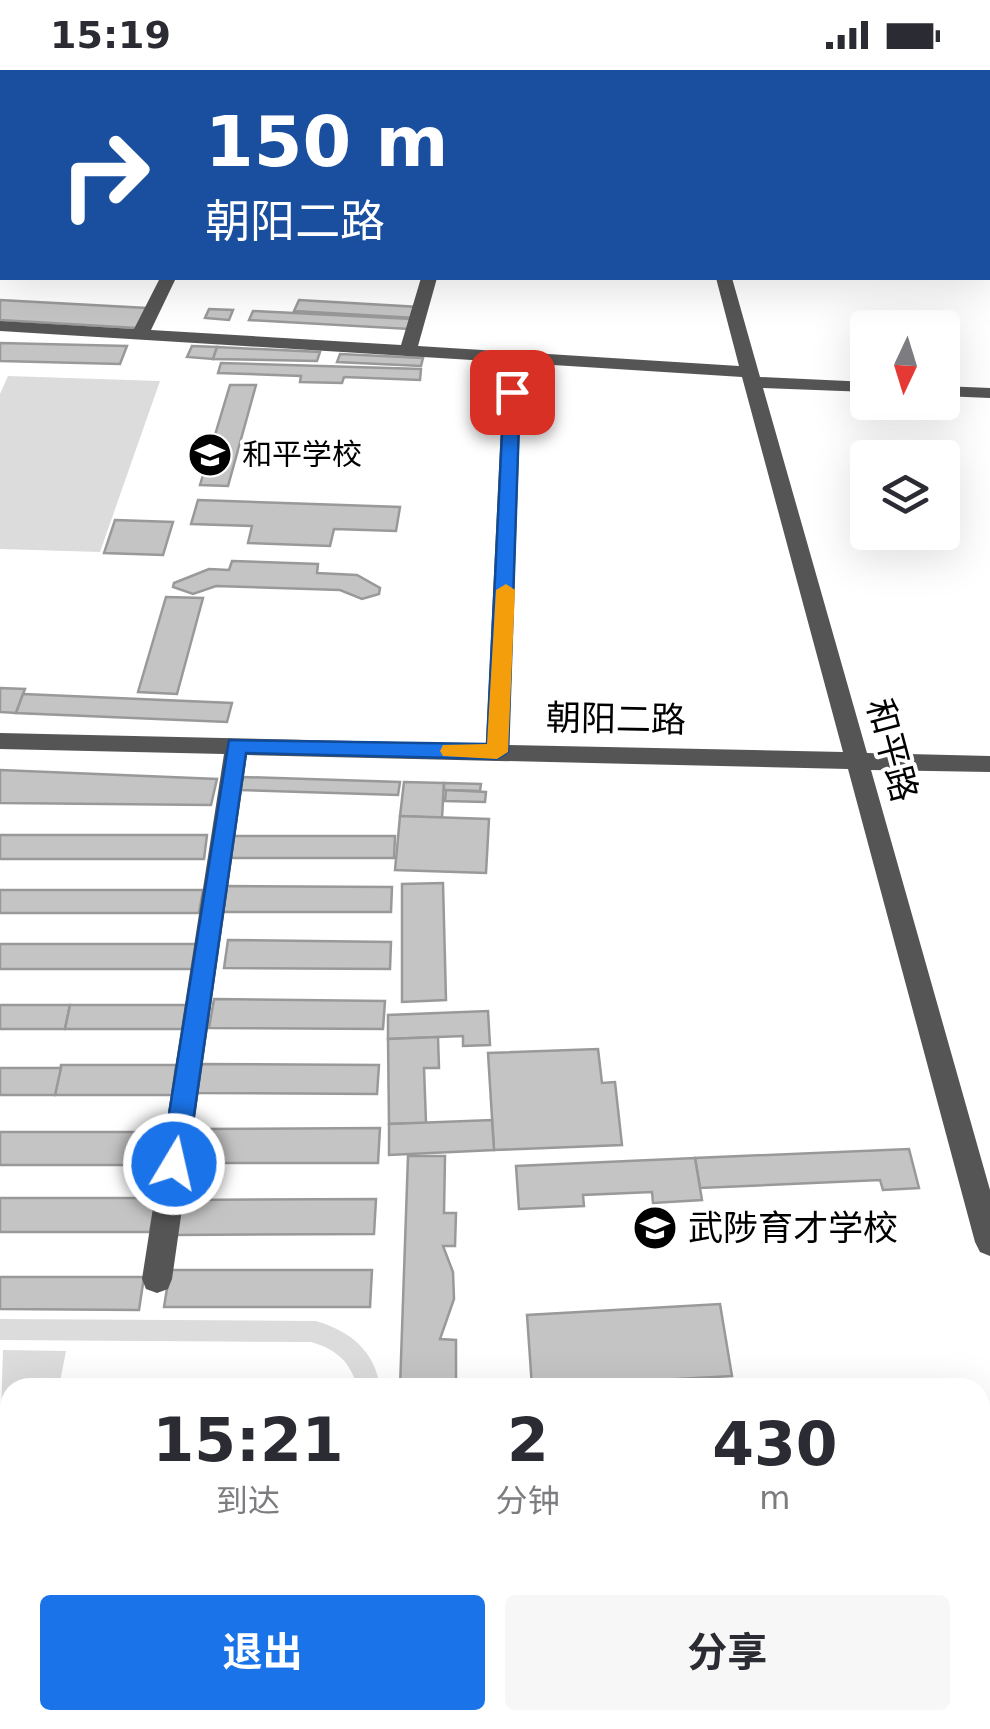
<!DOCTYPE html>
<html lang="zh">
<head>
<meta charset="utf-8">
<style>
  body { margin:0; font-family:"DejaVu Sans","Noto Sans SC",sans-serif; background:#f7f7f7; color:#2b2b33; height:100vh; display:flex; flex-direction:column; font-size:38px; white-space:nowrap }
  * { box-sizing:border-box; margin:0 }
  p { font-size:32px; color:#7c7c81 }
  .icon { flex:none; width:55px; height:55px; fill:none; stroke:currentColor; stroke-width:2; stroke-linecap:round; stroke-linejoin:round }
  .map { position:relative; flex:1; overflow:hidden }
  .sheet { position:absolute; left:0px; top:1308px; width:990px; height:352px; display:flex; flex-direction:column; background:#fff; border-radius:30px 30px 0 0; box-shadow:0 10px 40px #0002 }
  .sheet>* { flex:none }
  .hud { position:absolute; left:0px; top:0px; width:990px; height:210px; box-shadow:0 10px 40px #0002; background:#1a4fa0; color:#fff; overflow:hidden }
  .needle { width:65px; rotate:184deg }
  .tools { position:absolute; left:850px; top:240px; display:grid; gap:20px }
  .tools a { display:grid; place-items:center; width:110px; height:110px; border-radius:10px; background:#fff; box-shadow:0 10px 40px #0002; font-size:50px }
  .pin { position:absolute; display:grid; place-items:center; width:85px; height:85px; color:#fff; margin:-42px; border-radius:20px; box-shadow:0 5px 15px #0006 }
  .me { position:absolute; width:110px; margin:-55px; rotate:9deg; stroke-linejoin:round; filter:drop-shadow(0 0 8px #0008) }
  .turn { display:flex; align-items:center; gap:35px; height:210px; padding:0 40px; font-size:45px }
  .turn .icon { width:130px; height:130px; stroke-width:2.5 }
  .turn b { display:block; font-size:70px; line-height:85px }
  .eta { display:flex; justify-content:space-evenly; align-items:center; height:170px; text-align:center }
  .eta b { font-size:60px; font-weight:700; line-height:70px }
  .cta { display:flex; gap:20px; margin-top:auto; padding:20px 40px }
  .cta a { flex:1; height:115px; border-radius:10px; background:#1a73e8; color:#fff; font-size:40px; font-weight:700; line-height:115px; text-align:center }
  .cta a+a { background:#f7f7f7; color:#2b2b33 }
  .status { display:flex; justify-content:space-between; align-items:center; height:70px; padding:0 50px; background:#fff; direction:ltr }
  .status svg { height:28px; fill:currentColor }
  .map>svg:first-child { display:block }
  .green { fill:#dcdcdc }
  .building { fill:#c4c4c4; stroke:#999; stroke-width:2.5 }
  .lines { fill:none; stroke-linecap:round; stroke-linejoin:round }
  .minor { fill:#555; fill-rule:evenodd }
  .route { fill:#1a73e8; stroke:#114b97; stroke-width:2.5 }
  .slow { fill:#f59e0b }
  .labels { text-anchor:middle; stroke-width:8; stroke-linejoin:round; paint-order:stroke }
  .far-poi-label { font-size:30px; fill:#000; stroke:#fff; text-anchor:start }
  .street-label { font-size:35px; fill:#000; stroke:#fff }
  .poi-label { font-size:35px; fill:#000; stroke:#fff; text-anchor:start }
</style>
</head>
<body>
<div class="status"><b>15:19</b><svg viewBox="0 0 49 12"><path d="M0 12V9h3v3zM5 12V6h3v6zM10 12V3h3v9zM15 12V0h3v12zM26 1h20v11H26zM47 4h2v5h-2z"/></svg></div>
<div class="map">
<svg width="990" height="1659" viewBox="0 0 990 1659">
  <rect width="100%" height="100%" fill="#fff"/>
  <!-- green -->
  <g class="green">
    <path d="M8 306 160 311 100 482 0 479V324Z"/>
    <path d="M0 1249 316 1251C350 1261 375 1281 380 1317H357C351 1292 336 1279 311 1272L0 1270Z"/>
    <path d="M3 1280 66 1281 59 1317 10 1318V1375H0Z"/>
  </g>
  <!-- building -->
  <g class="building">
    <path d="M0 230 146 238 137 258 0 250Z"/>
    <path d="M299 230 419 237 416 248 294 241Z"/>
    <path d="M209 239 233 240 229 250 205 248Z"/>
    <path d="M253 241 412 249 409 259 249 250Z"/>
    <path d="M0 273 127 276 120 294 0 291Z"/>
    <path d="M192 276 217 277 213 289 187 287Z"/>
    <path d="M217 277 320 282 317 291 213 289Z"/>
    <path d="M340 284 423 288 421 296 337 292Z"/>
    <path d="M221 293 421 299 420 310 344 307 342 313 300 312 301 306 218 303Z"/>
    <path d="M230 315H256L228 416 200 415Z"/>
    <path d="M198 430 400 437 396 461 334 459 330 476 248 473 252 456 191 454Z"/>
    <path d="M115 450 173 452 163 485 104 483Z"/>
    <path d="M232 491 318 494 317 503 357 505 380 518 379 524 362 529 340 520 216 516 193 524 173 517 174 513 209 499 229 500Z"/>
    <path d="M166 527 203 528 177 624 138 622Z"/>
    <path d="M0 618 25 619 16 643 0 642Z"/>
    <path d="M23 624 232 633 227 652 16 643Z"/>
    <path d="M0 700 217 709 211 735 0 733Z"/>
    <path d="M243 707 400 712 398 725 240 720Z"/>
    <path d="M404 712 444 713 442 748 400 746Z"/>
    <path d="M444 713 481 714 480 721 444 720Z"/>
    <path d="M446 720 486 722 485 732 445 731Z"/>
    <path d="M400 746 489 749 486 803 395 800Z"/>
    <path d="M0 765H207L204 789H0Z"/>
    <path d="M232 766H395L394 788H229Z"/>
    <path d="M443 813 446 930 402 932V814Z"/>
    <path d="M227 816 392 817 391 842H223Z"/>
    <path d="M0 820H203L199 843H0Z"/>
    <path d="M228 870 391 872 390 899 224 898Z"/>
    <path d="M0 874H197L193 899H0Z"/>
    <path d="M214 929 385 931 383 959 209 958Z"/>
    <path d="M0 935H70L65 959H0Z"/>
    <path d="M70 935H191L187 959H65Z"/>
    <path d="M488 941 490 975 463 976V966L388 969V945Z"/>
    <path d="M438 967 439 998H424L426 1053 389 1054 388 969Z"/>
    <path d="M598 979 602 1013 615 1012 622 1075 494 1080 488 983Z"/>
    <path d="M199 994 379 995 377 1024 194 1023Z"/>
    <path d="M61 995H176L172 1025H55Z"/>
    <path d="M0 998H61L55 1025H0Z"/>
    <path d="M492 1050 494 1080 389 1085V1054Z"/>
    <path d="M380 1058 378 1093H185L190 1059Z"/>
    <path d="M0 1062H168L163 1095H0Z"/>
    <path d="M909 1079 919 1118 883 1120 880 1110 700 1118 695 1088Z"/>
    <path d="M408 1086H445L444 1143H456L455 1176H443L453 1202 454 1229 440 1269 456 1270V1311L441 1312V1318H400Z"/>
    <path d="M695 1088 702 1130 653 1133 652 1122 583 1125 584 1136 519 1139 516 1096Z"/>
    <path d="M0 1128H156L150 1162H0Z"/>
    <path d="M376 1129 374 1164 175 1165 180 1130Z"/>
    <path d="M170 1200H372L370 1237H164Z"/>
    <path d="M0 1207H144L139 1240 0 1239Z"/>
    <path d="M720 1234 732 1306 532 1317 527 1245Z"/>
    <path d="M10 1466V1518L0 1522V1469Z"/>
  </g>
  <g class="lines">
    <!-- minor -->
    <g class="minor">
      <path d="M658 0H672L673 2H659Z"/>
      <rect x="988" y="140" width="2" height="10"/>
      <path d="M160 208H176L151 260 401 275 421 208H437L418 276 739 296 716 208H732L760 307 868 312V322L763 318 867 683 990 686V702L871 700 990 1120V1186L980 1182 975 1172 848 699 247 685 172 1209 168 1219 157 1223 146 1219 142 1209 224 684 0 679V663L486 674 504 292 0 261V251L134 259ZM522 293 742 307 843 682 509 675Z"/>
      <path d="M942 316 990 318V328L942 326Z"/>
    </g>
  </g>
  <!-- route -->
  <path class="route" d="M512 317 520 322 508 682 497 689 246 683 187 1094 183 1103 174 1106 165 1103 161 1094 229 670 487 674 504 322Z"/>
  <!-- slow -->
  <path class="slow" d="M506 514 515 520 508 682 497 689 443 686 440 681 443 675 487 674 496 520Z"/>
  <!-- icons -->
  <defs>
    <symbol id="school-disc" viewBox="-11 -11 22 22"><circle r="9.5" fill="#000" stroke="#fff"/><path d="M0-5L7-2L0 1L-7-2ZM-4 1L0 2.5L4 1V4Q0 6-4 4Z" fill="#fff"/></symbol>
  </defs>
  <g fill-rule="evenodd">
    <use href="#school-disc" x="185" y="360" width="50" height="50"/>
    <use href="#school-disc" x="630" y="1133" width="50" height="50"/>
  </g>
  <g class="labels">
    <!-- far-poi labels -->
    <g class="far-poi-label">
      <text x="242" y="395">和平学校</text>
    </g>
    <!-- street labels -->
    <g class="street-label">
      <text transform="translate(616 649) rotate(1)" y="12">朝阳二路</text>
      <text transform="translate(892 680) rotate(75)" y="12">和平路</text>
    </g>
    <!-- poi labels -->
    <g class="poi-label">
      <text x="688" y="1170">武陟育才学校</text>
    </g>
  </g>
</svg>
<div class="tools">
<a><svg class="needle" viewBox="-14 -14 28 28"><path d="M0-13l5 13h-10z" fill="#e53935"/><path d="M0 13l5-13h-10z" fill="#7c7c81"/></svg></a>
<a><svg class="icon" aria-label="layers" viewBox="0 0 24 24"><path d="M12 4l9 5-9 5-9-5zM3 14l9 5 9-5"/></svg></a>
</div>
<div class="pin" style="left:512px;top:322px;background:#d93025"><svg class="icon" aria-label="arrive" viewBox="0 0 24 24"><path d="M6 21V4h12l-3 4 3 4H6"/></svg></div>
<svg class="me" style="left:174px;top:1094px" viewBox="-20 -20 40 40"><circle r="17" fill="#1a73e8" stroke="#fff" stroke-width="3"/><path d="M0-11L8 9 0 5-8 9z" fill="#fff"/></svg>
<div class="hud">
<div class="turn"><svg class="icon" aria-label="right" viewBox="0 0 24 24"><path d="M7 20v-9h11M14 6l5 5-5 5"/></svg><div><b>150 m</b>朝阳二路</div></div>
</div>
<section class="sheet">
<div class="eta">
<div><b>15:21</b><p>到达</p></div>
<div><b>2</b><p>分钟</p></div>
<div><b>430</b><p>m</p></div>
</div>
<div class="cta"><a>退出</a><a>分享</a></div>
</section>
</div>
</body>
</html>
